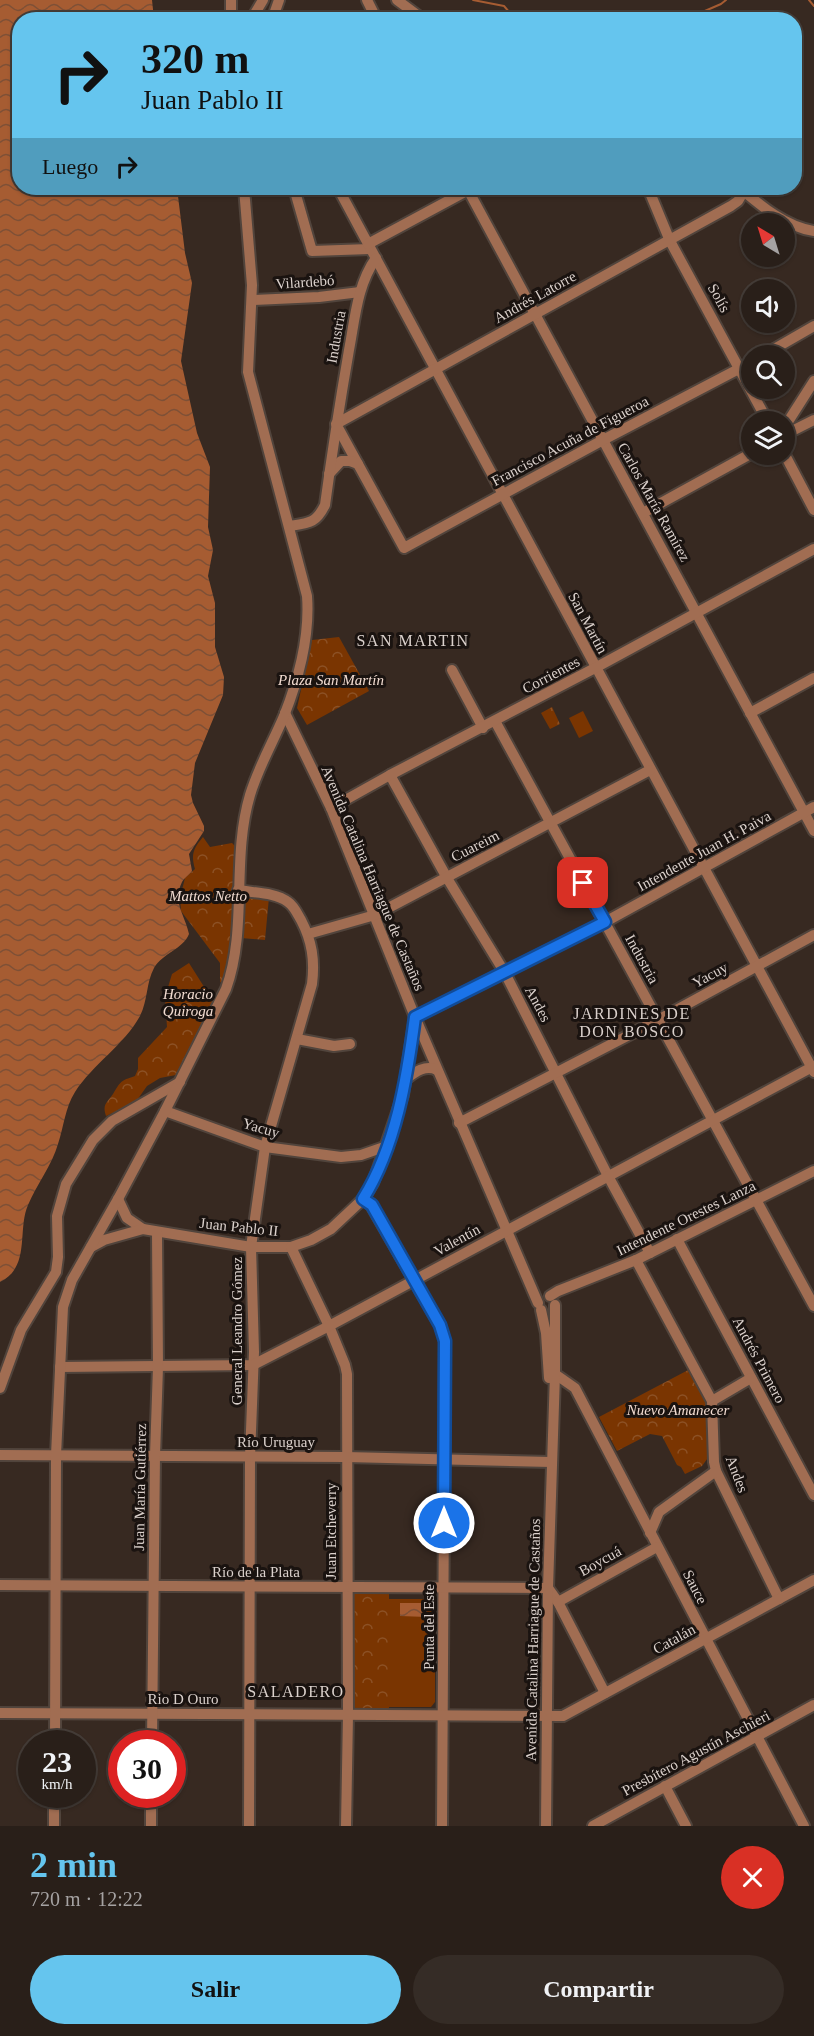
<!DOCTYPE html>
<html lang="es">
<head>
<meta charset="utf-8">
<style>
  body { margin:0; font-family:Georgia,serif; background:#352c26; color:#f1f3f6; height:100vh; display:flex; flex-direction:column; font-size:22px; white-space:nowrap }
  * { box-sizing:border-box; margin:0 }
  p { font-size:20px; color:#a5a2a2 }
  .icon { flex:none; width:33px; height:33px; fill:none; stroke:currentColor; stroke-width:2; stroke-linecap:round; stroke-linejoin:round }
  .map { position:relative; height:1826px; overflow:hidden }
  .panel { display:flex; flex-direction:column; background:#291f19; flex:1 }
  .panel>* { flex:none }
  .top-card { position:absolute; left:12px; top:12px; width:790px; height:183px; border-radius:24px; box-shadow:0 2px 4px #0004,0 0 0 2px #453d38; background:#65c5ee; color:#111; overflow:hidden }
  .needle { width:39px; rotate:322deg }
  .tools { position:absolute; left:741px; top:213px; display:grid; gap:12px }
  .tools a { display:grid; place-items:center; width:54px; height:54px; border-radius:50%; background:#291f19; box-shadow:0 2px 4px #0004,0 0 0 2px #453d38; font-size:30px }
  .speed { position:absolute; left:18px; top:1730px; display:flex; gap:12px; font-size:30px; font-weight:700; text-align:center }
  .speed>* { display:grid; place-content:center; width:78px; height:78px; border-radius:50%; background:#291f19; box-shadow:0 2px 4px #0004,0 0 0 2px #453d38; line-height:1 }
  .speed small { font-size:15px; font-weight:400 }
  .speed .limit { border:9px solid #d22; background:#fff; color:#111 }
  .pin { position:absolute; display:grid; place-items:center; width:51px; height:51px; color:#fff; margin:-26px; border-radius:12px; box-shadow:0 3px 9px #0006 }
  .me { position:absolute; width:66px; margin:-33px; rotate:0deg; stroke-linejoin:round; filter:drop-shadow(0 0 4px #0008) }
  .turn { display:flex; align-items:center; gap:21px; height:126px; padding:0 30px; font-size:27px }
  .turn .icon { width:78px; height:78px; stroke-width:2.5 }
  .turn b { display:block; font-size:42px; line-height:51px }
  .then { display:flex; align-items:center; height:57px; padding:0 30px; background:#0003; gap:12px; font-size:22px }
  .round { display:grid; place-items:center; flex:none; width:63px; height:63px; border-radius:32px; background:#352c26 }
  .overview { display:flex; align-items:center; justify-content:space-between; height:102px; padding:0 30px }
  h1 { font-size:36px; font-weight:700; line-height:45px; color:#65c5ee }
  .action { display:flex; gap:12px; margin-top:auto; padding:12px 30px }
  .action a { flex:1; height:69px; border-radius:36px; background:#65c5ee; color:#111; font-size:24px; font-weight:700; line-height:69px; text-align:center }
  .action a+a { background:#352c26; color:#f1f3f6 }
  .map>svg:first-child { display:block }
  .green { fill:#7a3501 }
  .park { fill:url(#park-crowns) }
  .water { fill:url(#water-waves) }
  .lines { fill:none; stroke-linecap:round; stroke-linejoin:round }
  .stream { stroke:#a65c32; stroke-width:2 }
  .minor-casing { stroke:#51443c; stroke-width:14 }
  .minor { stroke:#a16d52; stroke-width:10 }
  .route-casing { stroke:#114b97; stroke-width:15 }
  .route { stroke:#1a73e8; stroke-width:10 }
  .labels { text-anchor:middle; stroke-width:6; stroke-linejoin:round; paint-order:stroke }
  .street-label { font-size:15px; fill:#dbd1cc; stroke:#1a1310 }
  .park-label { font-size:15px; font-style:italic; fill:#f2dcd1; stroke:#1a1310 }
  .neighbourhood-label { font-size:16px; letter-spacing:1.5px; fill:#dbd1cc; stroke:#1a1310 }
</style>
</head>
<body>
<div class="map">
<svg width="814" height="1826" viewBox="0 0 814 1826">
  <defs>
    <pattern id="park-crowns" width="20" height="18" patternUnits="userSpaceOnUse" patternTransform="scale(1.5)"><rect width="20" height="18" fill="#7a3501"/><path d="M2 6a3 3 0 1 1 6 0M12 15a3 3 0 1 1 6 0" fill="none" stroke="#8c5125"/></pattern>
    <pattern id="water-waves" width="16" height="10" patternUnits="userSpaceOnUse" patternTransform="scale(1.5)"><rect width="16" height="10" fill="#a65c32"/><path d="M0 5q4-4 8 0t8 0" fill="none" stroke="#7e5036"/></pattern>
  </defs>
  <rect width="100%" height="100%" fill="#372921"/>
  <!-- green -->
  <g class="green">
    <path d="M583 711 593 731 579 738 569 718Z"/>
    <path d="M389 1599H435V1702L431 1707H389Z"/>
  </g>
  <!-- park -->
  <g class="park">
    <path d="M339 637 369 691 307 725 297 708 312 640Z"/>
    <path d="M552 707 560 724 550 729 541 713Z"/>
    <path d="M203 837 210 847 232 843 238 849 230 961 224 984 220 982V963L181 911 180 898 185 878 195 869C191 854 193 849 203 837Z"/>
    <path d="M245 895 269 897 265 940 241 938Z"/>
    <path d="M189 963 213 1001 176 1075 160 1078 147 1086 135 1103 106 1116C102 1104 107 1103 113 1094 121 1081 120 1081 135 1076L138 1069V1058L167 1027 165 997 172 974Z"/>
    <path d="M692 1368 708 1399 710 1455 702 1466 685 1474 681 1467 677 1465 662 1436 650 1434 617 1451 599 1417Z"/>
    <path d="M352 1594H389V1712H356L352 1708Z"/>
  </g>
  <!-- water -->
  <g class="water">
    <path d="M0 0H152L154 19 20 20V188H177L185 253 192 283 181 361 197 433 210 467 208 527 213 550 208 576 215 603V647L224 677 223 695 195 763 191 795 193 803 204 826V831L189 854 192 871C189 875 185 877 182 882 172 902 185 915 189 934 183 949 163 953 154 968 146 983 148 1000 140 1016 124 1045 93 1064 75 1092 65 1108 64 1126 58 1144 52 1165 37 1184 28 1205 17 1230 31 1267 0 1282Z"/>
    <path d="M400 1603H427V1617L400 1616Z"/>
  </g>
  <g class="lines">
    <!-- stream -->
    <g class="stream">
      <path d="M473 0 504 6 516 20"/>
      <path d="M809 0 814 6"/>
      <path d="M684 20 721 4 726 0"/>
    </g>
    <defs>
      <g id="minor">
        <path d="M367 0 377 20"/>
        <path d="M397 0 424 20"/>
        <path d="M231 20V0"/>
        <path d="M251 20 263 0"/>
        <path d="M272 20 279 0"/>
        <path d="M294 188 312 251 370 249"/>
        <path d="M338 188 814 1072"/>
        <path d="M467 188 814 831"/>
        <path d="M648 188 670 241 768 422"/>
        <path d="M740 188C761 206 786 227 814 231"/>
        <path d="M744 191 738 201 731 206 336 424 404 548 603 440 752 362"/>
        <path d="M368 244 472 188"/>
        <path d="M252 300 319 297 360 292"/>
        <path d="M762 356 814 326"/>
        <path d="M784 428 814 381"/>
        <path d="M784 435 814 420"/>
        <path d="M784 453 814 510"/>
        <path d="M329 474 341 461H350L358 464"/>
        <path d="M643 513 752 453"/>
        <path d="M290 526C310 523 316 523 325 505 332 453 340 402 349 350 355 319 357 285 376 258"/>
        <path d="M452 670 483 728"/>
        <path d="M285 713 331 808 415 1017 538 1303"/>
        <path d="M750 713 814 678"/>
        <path d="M495 721 814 1306"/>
        <path d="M390 775 447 878 505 973 608 1176 650 1253"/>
        <path d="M331 808 390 775 595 668 814 549"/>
        <path d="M238 890C253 893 275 892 288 902 294 906 297 913 301 920 312 941 315 960 312 984L265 1147 251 1247 254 1352 250 1457 249 1826"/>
        <path d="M308 934 375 915 650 770"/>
        <path d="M297 1039 334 1046 350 1044"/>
        <path d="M406 1079C415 1072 426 1064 437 1070"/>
        <path d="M165 1111 265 1147 341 1157 361 1155 387 1146"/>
        <path d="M459 1123 658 1020 814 935"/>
        <path d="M118 1199 127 1218 143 1229"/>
        <path d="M363 1199 371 1205 440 1325 445 1341 442 1826"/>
        <path d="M677 1239 814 1495"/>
        <path d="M91 1247 104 1240 143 1229 251 1247H291L311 1240 331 1229 363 1199 373 1183 403 1095 415 1017 605 922 814 807"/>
        <path d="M291 1247 329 1326 345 1365 347 1374 348 1715 346 1826"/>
        <path d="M636 1260 712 1401 714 1462 716 1471 779 1599"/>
        <path d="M550 1296 558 1291 636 1260 814 1171"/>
        <path d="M541 1310 546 1333 549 1378"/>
        <path d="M60 1367 253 1365 329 1326 814 1066"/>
        <path d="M549 1374H555L575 1388 804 1826"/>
        <path d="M0 1388 21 1330 56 1272 58 1257 57 1216 66 1184 93 1140 112 1121 180 1082"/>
        <path d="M712 1401 751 1378"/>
        <path d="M0 1455 346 1457 551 1462"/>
        <path d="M650 1533 659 1512 716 1471"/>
        <path d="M0 1585 548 1588 558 1602 605 1693"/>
        <path d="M558 1602 657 1547"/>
        <path d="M0 1713 563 1716 814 1580"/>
        <path d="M55 1743 56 1455 63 1307 72 1280 118 1199 165 1111 226 989C248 928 231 859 250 795 258 768 273 742 284 716 299 678 310 636 307 596L248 372 252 285 244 188"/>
        <path d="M152 1743 155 1455 158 1367 157 1232"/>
        <path d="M665 1786 686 1826"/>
        <path d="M54 1826V1794"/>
        <path d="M151 1826V1794"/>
        <path d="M546 1826 548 1588 555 1374V1305"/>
        <path d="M593 1826 814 1705"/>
      </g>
    </defs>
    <!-- minor casing -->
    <use href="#minor" class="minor-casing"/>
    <!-- minor -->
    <use href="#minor" class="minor"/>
  </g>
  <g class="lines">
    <defs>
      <path id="route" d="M444 1523 445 1341 440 1325 372 1205 363 1199C396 1146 407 1078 415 1017L605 922 583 883"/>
    </defs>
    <!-- route casing -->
    <use href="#route" class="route-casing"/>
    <!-- route -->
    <use href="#route" class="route"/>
  </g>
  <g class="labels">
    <!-- street labels -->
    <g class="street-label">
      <text transform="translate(305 282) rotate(-4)" y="5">Vilardebó</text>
      <text transform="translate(535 297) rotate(-29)" y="5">Andrés Latorre</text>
      <text transform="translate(719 298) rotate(61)" y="5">Solís</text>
      <text transform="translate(336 337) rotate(-80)" y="5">Industria</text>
      <text transform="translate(570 441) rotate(-28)" y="5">Francisco Acuña de Figueroa</text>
      <text transform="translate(654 502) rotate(61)" y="5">Carlos María Ramírez</text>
      <text transform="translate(588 623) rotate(62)" y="5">San Martín</text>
      <text transform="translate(551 675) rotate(-28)" y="5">Corrientes</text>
      <text transform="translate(475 846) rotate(-27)" y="5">Cuareim</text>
      <text transform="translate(704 851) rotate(-29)" y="5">Intendente Juan H. Paiva</text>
      <text transform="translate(373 878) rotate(67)" y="5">Avenida Catalina Harriague de Castaños</text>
      <text transform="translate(642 959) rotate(61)" y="5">Industria</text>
      <text transform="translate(710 975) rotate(-28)" y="5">Yacuy</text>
      <text transform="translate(538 1004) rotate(62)" y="5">Andes</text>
      <text transform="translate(261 1128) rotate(16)" y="5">Yacuy</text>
      <text transform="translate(686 1218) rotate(-26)" y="5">Intendente Orestes Lanza</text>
      <text transform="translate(239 1227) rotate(6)" y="5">Juan Pablo II</text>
      <text transform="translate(457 1240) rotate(-29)" y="5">Valentín</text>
      <text transform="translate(237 1331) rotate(-90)" y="5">General Leandro Gómez</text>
      <text transform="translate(759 1360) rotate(62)" y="5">Andrés Primero</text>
      <text x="276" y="1447">Río Uruguay</text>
      <text transform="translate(737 1474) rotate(69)" y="5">Andes</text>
      <text transform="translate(140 1487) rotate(-89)" y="5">Juan María Gutiérrez</text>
      <text transform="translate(331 1531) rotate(-90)" y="5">Juan Etcheverry</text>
      <text transform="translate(600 1561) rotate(-29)" y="5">Boycuá</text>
      <text x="256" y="1577">Río de la Plata</text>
      <text transform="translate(695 1587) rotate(63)" y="5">Sauce</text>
      <text transform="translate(429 1627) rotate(-90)" y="5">Punta del Este</text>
      <text transform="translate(674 1639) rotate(-29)" y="5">Catalán</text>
      <text transform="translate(533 1640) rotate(-89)" y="5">Avenida Catalina Harriague de Castaños</text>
      <text x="183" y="1704">Rio D Ouro</text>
      <text transform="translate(696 1753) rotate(-28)" y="5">Presbítero Agustín Aschieri</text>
    </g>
    <!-- park labels -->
    <g class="park-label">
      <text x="331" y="685">Plaza San Martín</text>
      <text x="208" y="901">Mattos Netto</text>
      <text x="188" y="999">Horacio<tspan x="188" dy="17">Quiroga</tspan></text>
      <text x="678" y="1415">Nuevo Amanecer</text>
    </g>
    <!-- neighbourhood labels -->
    <g class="neighbourhood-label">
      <text x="413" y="646">SAN MARTIN</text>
      <text x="632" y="1019">JARDINES DE<tspan x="632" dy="18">DON BOSCO</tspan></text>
      <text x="296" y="1697">SALADERO</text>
    </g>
  </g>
</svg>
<div class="tools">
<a><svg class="needle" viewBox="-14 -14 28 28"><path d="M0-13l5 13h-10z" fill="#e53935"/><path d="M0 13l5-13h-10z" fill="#a5a2a2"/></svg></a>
<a><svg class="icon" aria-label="sound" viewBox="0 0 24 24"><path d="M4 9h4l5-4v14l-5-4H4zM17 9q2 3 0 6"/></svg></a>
<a><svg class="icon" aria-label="search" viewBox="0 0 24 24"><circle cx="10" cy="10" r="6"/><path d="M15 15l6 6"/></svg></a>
<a><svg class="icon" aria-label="layers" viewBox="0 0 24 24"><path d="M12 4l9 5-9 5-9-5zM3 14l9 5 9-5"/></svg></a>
</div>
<div class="speed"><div>23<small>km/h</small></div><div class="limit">30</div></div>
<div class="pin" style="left:583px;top:883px;background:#d93025"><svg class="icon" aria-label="arrive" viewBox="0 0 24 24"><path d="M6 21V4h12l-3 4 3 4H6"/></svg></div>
<svg class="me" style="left:444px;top:1523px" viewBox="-20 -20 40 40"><circle r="17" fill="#1a73e8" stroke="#fff" stroke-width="3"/><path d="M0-11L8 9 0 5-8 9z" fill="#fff"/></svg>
<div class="top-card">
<div class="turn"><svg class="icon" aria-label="right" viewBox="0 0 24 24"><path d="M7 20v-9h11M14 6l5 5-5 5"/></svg><div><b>320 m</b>Juan Pablo II</div></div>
<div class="then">Luego<svg class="icon" aria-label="right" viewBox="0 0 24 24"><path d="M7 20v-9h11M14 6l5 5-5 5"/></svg></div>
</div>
</div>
<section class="panel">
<div class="overview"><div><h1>2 min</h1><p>720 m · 12:22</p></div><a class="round" style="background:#d93025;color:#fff"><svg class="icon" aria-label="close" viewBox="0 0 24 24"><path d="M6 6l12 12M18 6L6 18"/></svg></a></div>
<div class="action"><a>Salir</a><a>Compartir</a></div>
</section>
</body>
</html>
